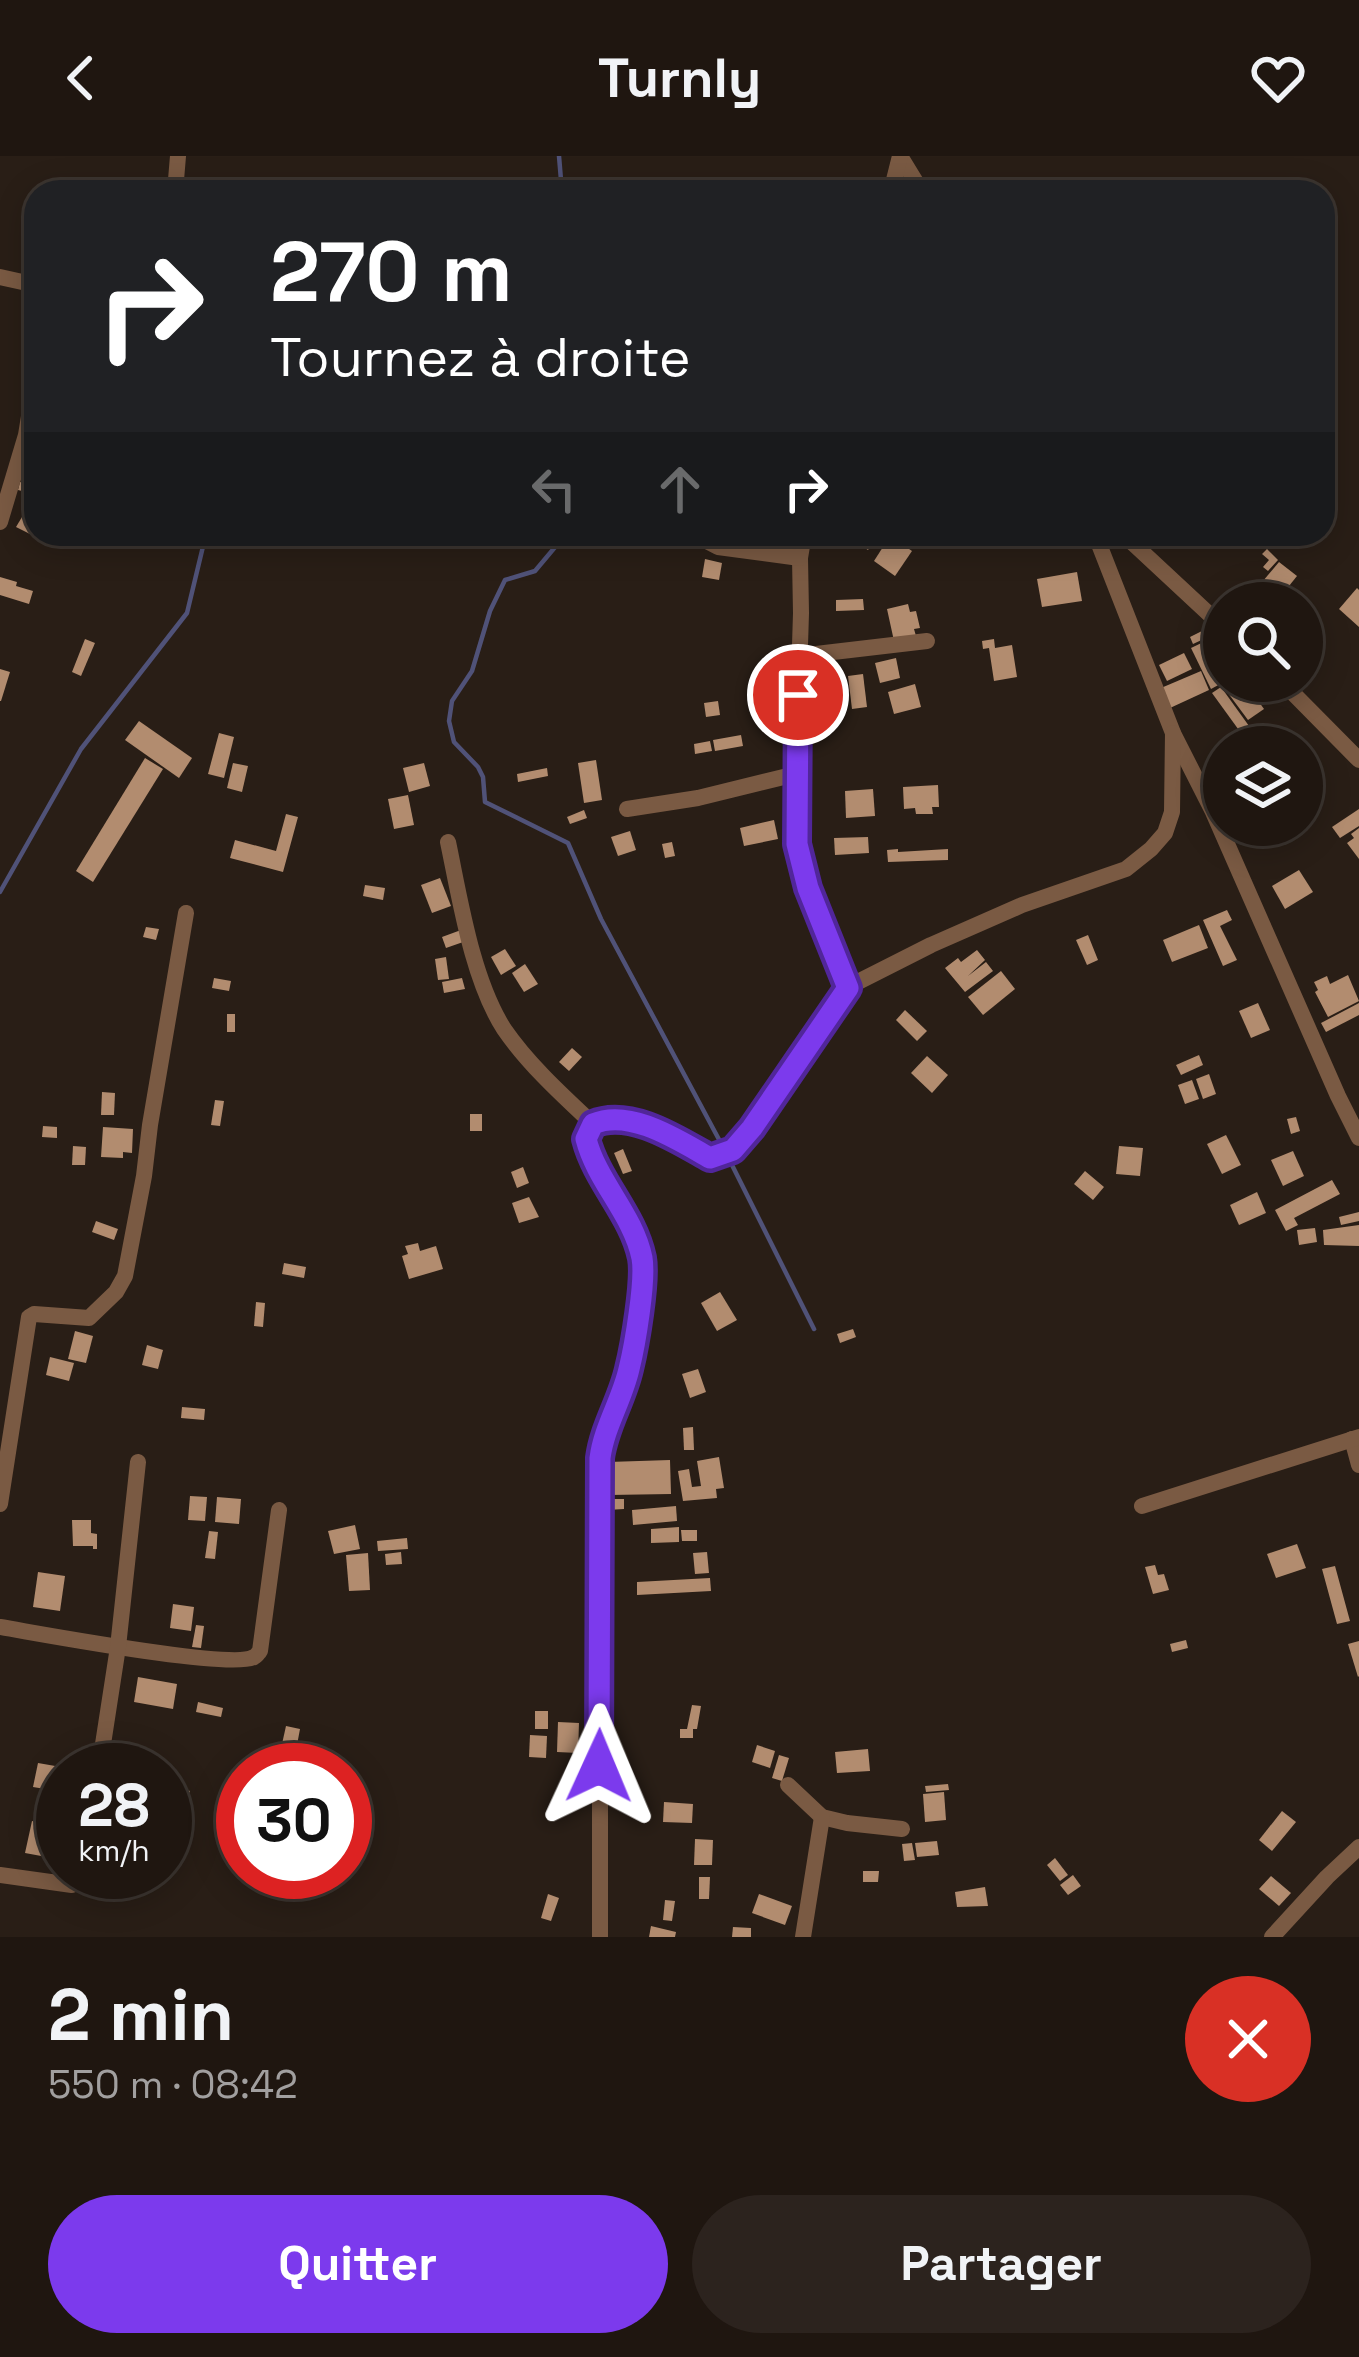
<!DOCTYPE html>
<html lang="fr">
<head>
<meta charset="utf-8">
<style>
  body { margin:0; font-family:"Space Grotesk",sans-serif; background:#2c231e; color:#f1f3f6; height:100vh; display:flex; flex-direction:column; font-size:45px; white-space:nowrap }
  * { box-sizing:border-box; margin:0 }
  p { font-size:39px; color:#a19f9f }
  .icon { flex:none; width:66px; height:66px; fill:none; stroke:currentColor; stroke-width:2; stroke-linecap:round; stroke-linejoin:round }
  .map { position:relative; height:1781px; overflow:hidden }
  .side { display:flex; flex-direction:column; background:#1f1610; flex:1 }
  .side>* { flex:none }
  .guide { position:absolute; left:24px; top:24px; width:1311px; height:366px; border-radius:36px; box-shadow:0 6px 30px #0003,0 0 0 3px #3c3530; background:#202124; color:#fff; overflow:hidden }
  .buttons { position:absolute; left:1203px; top:426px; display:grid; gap:24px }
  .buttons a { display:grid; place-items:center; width:120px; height:120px; border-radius:50%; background:#1f1610; box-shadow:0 6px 30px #0003,0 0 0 3px #3c3530; font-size:60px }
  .speed { position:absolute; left:36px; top:1587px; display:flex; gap:24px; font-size:60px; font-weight:700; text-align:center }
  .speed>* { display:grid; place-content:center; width:156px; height:156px; border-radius:50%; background:#1f1610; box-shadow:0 6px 30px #0003,0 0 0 3px #3c3530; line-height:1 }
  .speed small { font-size:30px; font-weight:400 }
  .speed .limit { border:18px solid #d22; background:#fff; color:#111 }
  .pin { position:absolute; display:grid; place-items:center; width:102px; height:102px; color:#fff; margin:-51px; border:6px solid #fff; border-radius:50%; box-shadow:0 3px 12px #0007 }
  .me { position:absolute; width:132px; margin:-66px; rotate:1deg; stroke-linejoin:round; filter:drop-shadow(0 0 9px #0008) }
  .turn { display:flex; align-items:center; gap:42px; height:252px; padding:0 48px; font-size:54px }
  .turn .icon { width:156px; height:156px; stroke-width:2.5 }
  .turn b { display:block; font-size:84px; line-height:102px }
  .lanes { display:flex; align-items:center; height:114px; padding:0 48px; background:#0003; justify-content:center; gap:60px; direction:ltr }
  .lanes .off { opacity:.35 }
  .round { display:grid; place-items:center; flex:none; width:126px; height:126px; border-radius:63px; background:#2c231e }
  .overview { display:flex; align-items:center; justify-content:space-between; height:204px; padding:0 48px }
  h1 { font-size:72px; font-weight:700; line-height:90px }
  .primary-button { display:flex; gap:24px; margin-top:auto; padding:24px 48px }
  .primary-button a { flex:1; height:138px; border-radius:72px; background:#7c3aed; color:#fff; font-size:48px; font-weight:700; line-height:138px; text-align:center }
  .primary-button a+a { background:#2c231e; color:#f1f3f6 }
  header { display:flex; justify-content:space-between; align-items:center; height:156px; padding:0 48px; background:#1f1610; font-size:54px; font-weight:700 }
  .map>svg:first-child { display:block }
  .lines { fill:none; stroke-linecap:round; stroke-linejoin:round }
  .stream { stroke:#505278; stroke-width:4.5 }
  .building { fill:#b28c6f }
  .street { stroke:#7a5a43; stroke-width:16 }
  .route-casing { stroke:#51269a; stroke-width:30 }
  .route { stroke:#7c3aed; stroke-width:21 }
</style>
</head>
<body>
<header><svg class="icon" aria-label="back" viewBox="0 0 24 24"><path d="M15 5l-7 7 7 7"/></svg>Turnly<svg class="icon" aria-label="heart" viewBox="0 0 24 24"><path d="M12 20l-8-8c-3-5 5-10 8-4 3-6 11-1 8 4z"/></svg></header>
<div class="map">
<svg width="1359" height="1781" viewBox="0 0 1359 1781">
  <rect width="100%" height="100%" fill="#291e16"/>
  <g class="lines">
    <!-- stream -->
    <g class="stream">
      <path d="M559 0 562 36"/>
      <path d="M548 378 556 390 535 415 505 424 490 455 472 515 452 545 449 565 454 586 478 611 483 621 485 646 568 687 601 763 723 991"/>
      <path d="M0 736 81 593 187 457 206 378"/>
      <path d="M728 1001 814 1173"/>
    </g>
  </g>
  <!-- building -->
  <g class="building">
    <path d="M20 326 36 330V361L28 359 34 338 18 334Z"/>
    <path d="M22 361 36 369 34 380 16 371Z"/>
    <path d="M131 378H147L141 391 128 385Z"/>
    <path d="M844 378H878L868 394Z"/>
    <path d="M974 378H999L1001 386 979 393Z"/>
    <path d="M890 380 912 395 895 420 874 405Z"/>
    <path d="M1267 393 1278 404 1268 415 1263 411 1269 404 1262 398Z"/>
    <path d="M705 403 722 407 719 424 702 421Z"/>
    <path d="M1279 406 1297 420 1281 440 1263 425Z"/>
    <path d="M1077 416 1082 445 1042 451 1037 423Z"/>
    <path d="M0 421 17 426 16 430 33 435 29 448 0 439Z"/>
    <path d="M1357 432 1359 434V471L1339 453Z"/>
    <path d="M863 443 864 454 836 455V444Z"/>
    <path d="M908 448 910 456 916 455 920 472 914 473 916 480 894 485 887 453Z"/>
    <path d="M1204 474 1208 481 1193 488 1190 481Z"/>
    <path d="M1212 482 1224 506V526L1211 533 1191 492Z"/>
    <path d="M85 483 95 487 81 520 72 516Z"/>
    <path d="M994 483 995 492 1012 489 1017 521 994 525 989 492 983 493 982 485Z"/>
    <path d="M1184 497 1192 513 1167 525 1159 509Z"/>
    <path d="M896 502 900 522 880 527 875 507Z"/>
    <path d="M0 513 10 516 1 545H0Z"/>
    <path d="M1201 515 1209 534 1170 552 1161 532Z"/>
    <path d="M863 518 867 551 852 553 848 520Z"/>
    <path d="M1236 525H1244L1264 553 1248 564 1225 533Z"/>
    <path d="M915 528 921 551 894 558 888 536Z"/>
    <path d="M1221 531 1249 570 1241 577 1212 537Z"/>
    <path d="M718 545 720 559 706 561 704 547Z"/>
    <path d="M139 565 192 602 179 622 125 584Z"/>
    <path d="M219 577 234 581 224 622 208 618Z"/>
    <path d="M741 579 743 590 715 595 713 584Z"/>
    <path d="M710 585 712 595 695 598 694 588Z"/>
    <path d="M145 602 163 613 93 726 76 715Z"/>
    <path d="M596 604 602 644 584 647 578 607Z"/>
    <path d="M233 607 248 610 242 636 227 632Z"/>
    <path d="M424 607 430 630 409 636 403 612Z"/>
    <path d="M547 612 548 620 518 626 517 618Z"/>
    <path d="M938 629 939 651H932L933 658H916L915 652 904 653 903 631Z"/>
    <path d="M873 633 875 660 846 662 845 635Z"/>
    <path d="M408 639 414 669 394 673 388 643Z"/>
    <path d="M1359 653V670L1340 682 1332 671Z"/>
    <path d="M584 654 587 662 570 668 567 661Z"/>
    <path d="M286 658 298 661 283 716 230 702 235 684 276 695Z"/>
    <path d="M774 664 778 683 744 690 740 672Z"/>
    <path d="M1359 672V703L1347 687 1354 682 1351 678Z"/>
    <path d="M630 675 636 694 618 700 611 681Z"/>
    <path d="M868 681 869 697 835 699 834 682Z"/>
    <path d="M672 686 675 700 665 702 662 688Z"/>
    <path d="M898 693V696L948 693V704L888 706 887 694Z"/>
    <path d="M1299 714 1313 736 1285 753 1272 730Z"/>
    <path d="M440 722 451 750 432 757 421 729Z"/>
    <path d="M365 729 385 732 383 744 363 740Z"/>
    <path d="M1227 754 1232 764 1220 770 1237 804 1223 810 1203 764Z"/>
    <path d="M1199 769 1208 792 1172 806 1163 784Z"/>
    <path d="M146 771 159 773 156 784 143 781Z"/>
    <path d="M461 774 466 785 446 792 442 781Z"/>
    <path d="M1088 779 1098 804 1087 809 1076 784Z"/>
    <path d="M505 793 516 810 501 819 491 801Z"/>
    <path d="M977 794 985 804 968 820 986 806 993 815 965 836 945 812 958 802 961 806Z"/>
    <path d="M446 801 449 823 438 824 435 803Z"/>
    <path d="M525 808 538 828 524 836 512 817Z"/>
    <path d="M1001 815 1015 833 983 859 968 841Z"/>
    <path d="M1348 819 1359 845 1328 861 1315 836 1318 834 1314 826 1327 820 1330 828Z"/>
    <path d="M214 822 231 825 229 835 212 832Z"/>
    <path d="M462 822 465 833 444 837 442 826Z"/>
    <path d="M1258 847 1270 874 1251 882 1239 855Z"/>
    <path d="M1359 847V859L1326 876 1321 867Z"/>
    <path d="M905 854 927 875 917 885 896 864Z"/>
    <rect x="227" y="858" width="8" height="18"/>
    <path d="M572 892 582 901 569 915 559 906Z"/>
    <path d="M1199 899 1203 909 1181 919 1176 909Z"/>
    <path d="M927 900 948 919 932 937 911 917Z"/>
    <path d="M1209 918 1216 938 1203 943 1196 923Z"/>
    <path d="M1192 924 1199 943 1185 948 1178 929Z"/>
    <path d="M102 936 115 937 114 959H101Z"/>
    <path d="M215 944 224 945 220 970 211 969Z"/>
    <rect x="470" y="958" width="12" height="17"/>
    <path d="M1296 961 1300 975 1291 978 1287 963Z"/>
    <path d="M43 970 57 971V982L42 981Z"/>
    <path d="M103 971 133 973 132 997 123 996V1002L101 1001Z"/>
    <path d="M1226 979 1241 1009 1222 1018 1207 988Z"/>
    <path d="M73 990 86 991 85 1009H72Z"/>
    <path d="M1119 990 1143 992 1140 1020 1116 1018Z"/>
    <path d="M623 993 632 1015 623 1018 614 997Z"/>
    <path d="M1293 995 1304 1020 1283 1030 1271 1004Z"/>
    <path d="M523 1011 529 1027 517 1032 511 1016Z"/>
    <path d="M1085 1015 1104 1031 1093 1044 1074 1028Z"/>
    <path d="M1332 1024 1340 1038 1294 1062 1298 1069 1286 1075 1275 1054Z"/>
    <path d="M1257 1036 1266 1057 1239 1069 1230 1049Z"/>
    <path d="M529 1041 539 1061 519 1067 512 1047Z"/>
    <path d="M1359 1056V1065L1341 1069 1339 1061Z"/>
    <path d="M96 1065 118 1073 114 1084 92 1076Z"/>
    <path d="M1359 1069V1090L1324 1089 1323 1074Z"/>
    <path d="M1315 1072 1317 1086 1299 1089 1297 1074Z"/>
    <path d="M418 1087 420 1095 436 1090 443 1113 409 1123 402 1100 408 1098 405 1090Z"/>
    <path d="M284 1107 306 1111 304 1122 282 1118Z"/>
    <path d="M720 1136 737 1164 717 1175 701 1147Z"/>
    <path d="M256 1146 265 1147 263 1171 254 1170Z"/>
    <path d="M853 1173 856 1181 840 1187 837 1178Z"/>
    <path d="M75 1175 93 1180 86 1207 68 1203Z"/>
    <path d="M147 1189 163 1194 158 1213 142 1209Z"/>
    <path d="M50 1201 74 1207 69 1225 46 1219Z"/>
    <path d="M698 1213 706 1236 690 1242 682 1218Z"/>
    <path d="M182 1251 205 1253 204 1264 181 1262Z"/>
    <path d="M693 1271 694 1294H684L683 1272Z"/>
    <path d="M719 1301 724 1332 716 1333 717 1342 683 1345 678 1315 689 1313 692 1331 701 1330 697 1305Z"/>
    <path d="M670 1304 671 1338 609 1339 608 1306Z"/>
    <path d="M190 1340 207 1341 205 1365 188 1364Z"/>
    <path d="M217 1341 241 1343 239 1368 215 1366Z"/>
    <path d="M607 1343H624V1353L607 1354Z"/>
    <path d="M676 1350 677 1365 633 1369 632 1354Z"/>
    <path d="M72 1364H91V1377L97 1378V1393H93V1390H73Z"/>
    <path d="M355 1369 360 1393 334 1398 328 1375Z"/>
    <path d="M679 1371V1386L651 1387V1373Z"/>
    <path d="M681 1374H697V1385H682Z"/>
    <path d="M209 1375 218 1376 215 1403 205 1402Z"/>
    <path d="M407 1382 408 1393 378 1395 377 1385Z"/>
    <path d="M1297 1388 1306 1412 1276 1422 1267 1398Z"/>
    <path d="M401 1396 402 1408 386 1409 385 1398Z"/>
    <path d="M707 1396 709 1417 695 1418 693 1397Z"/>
    <path d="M368 1397 370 1434 349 1435 346 1399Z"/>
    <path d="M1155 1409 1158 1419 1164 1418 1169 1434 1153 1438 1145 1411Z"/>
    <path d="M1335 1410 1350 1465 1337 1468 1322 1413Z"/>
    <path d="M38 1416 65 1420 60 1455 33 1451Z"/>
    <path d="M710 1422 711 1435 637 1439V1426Z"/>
    <path d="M173 1448 194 1451 191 1475 170 1472Z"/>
    <path d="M196 1469 204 1470 201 1492 192 1491Z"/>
    <path d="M1186 1484 1188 1492 1172 1496 1170 1488Z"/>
    <path d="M1359 1485V1520L1358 1521 1348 1488Z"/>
    <path d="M138 1521 177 1528 173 1553 134 1546Z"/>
    <path d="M198 1546 223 1552 221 1561 196 1556Z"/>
    <path d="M692 1549 701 1550 697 1573H693V1582H680V1573H687Z"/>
    <rect x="535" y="1555" width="13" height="18"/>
    <path d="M558 1566 579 1567 578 1597 557 1596Z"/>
    <path d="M286 1570 300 1573 295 1600 280 1597Z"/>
    <path d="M530 1579 547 1580 546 1602 529 1601Z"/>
    <path d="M757 1589 775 1595 770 1612 752 1606Z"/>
    <path d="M868 1593 870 1615 837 1617 835 1596Z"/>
    <path d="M779 1599 789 1602 782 1625 772 1622Z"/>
    <path d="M38 1607 61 1611 57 1635 33 1631Z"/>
    <path d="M948 1628 949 1634 926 1636 925 1630Z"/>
    <path d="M176 1630 190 1635 177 1666 166 1662Z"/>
    <path d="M944 1636 946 1664 925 1666 923 1638Z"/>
    <path d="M664 1646 693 1648 692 1667 663 1666Z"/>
    <path d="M1282 1655 1296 1666 1272 1695 1259 1684Z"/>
    <path d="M32 1665 50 1669 47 1682 55 1684 52 1702 25 1697Z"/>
    <path d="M695 1683 713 1684 712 1709H694Z"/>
    <path d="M937 1685 939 1699 917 1701 915 1687Z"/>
    <path d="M912 1687 915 1704 904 1705 902 1688Z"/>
    <path d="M1055 1702 1068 1719 1060 1725 1047 1709Z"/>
    <path d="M863 1715H879L878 1726H863Z"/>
    <path d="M1073 1719 1081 1730 1068 1739 1060 1729Z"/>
    <path d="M1271 1720 1291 1737 1279 1750 1259 1733Z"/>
    <path d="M699 1721H710L709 1743H699Z"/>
    <path d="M985 1731 988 1750 957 1751 955 1736Z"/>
    <path d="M548 1738 559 1742 551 1765 541 1762Z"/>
    <path d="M759 1738 792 1750 785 1769 752 1757Z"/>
    <path d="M665 1744 675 1745 672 1765 663 1764Z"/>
    <path d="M651 1770 676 1776 675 1781H649Z"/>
    <path d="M733 1771 751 1772V1781H732Z"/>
  </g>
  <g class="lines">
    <!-- street -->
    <g class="street">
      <path d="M900 0 922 36"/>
      <path d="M175 36 178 0"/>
      <path d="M891 36 900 0"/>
      <path d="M0 121 36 129"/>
      <path d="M0 366 26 279 36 217"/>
      <path d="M804 378 800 402 801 457 795 651 797 688 808 732 848 831"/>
      <path d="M1095 378 1173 577 1213 656 1338 940 1359 982"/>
      <path d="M1123 378 1224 472"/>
      <path d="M695 379 718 391 800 402"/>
      <path d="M799 500 927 485"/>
      <path d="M1281 525 1359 604"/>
      <path d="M627 653 698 642 796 618"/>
      <path d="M448 686C460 743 472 823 504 873 528 908 562 939 593 968"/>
      <path d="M1352 1283 1359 1309"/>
      <path d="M0 1348 29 1161 34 1158 89 1162 116 1136 125 1120 144 1020 150 969 186 757"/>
      <path d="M1142 1350 1359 1281"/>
      <path d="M0 1471C37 1477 232 1514 254 1501 257 1500 258 1497 260 1495L279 1354"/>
      <path d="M99 1614 118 1491 138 1306"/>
      <path d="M788 1629 822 1661 847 1667 902 1673"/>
      <path d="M0 1719 72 1729 79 1726 80 1716"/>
      <path d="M600 1781V1302L629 1214 643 1106 635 1078 590 998 586 983 593 968C627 953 679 985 710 1002L733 994 752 972 848 831 931 789 1022 749 1126 713 1151 693 1165 677 1172 656 1173 577"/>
      <path d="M803 1781 822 1661"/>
      <path d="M1272 1781 1327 1721 1359 1691"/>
    </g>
  </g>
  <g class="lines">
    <defs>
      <path id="route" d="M599 1610 600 1302C604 1271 622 1244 629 1213 635 1189 646 1124 642 1102 633 1058 597 1026 586 983L593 968C630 952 678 984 710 1002L733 994 752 972 848 832 808 732 797 688 798 539"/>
    </defs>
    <!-- route casing -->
    <use href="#route" class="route-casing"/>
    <!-- route -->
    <use href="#route" class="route"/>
  </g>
</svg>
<div class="buttons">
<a><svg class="icon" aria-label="search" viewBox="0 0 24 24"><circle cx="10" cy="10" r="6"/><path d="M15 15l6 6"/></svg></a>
<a><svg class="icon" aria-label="layers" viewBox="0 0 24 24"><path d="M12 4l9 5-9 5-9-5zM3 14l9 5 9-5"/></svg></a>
</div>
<div class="speed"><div>28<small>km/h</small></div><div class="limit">30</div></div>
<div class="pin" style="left:798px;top:539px;background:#d93025"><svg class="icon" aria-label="arrive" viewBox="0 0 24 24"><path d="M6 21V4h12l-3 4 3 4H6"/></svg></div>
<svg class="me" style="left:599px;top:1610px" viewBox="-20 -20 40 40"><path d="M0-17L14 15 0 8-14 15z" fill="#7c3aed" stroke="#fff" stroke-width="4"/></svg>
<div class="guide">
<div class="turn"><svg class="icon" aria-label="right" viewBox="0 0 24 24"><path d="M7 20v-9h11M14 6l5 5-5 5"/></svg><div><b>270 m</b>Tournez à droite</div></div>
<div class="lanes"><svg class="icon off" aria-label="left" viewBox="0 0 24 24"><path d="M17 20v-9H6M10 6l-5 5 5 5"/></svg><svg class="icon off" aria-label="ahead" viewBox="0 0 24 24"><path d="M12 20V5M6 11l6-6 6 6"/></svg><svg class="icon" aria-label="right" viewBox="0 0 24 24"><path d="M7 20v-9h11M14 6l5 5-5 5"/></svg></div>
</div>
</div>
<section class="side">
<div class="overview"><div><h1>2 min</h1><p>550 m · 08:42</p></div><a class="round" style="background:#d93025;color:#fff"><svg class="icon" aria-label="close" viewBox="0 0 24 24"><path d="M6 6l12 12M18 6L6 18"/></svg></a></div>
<div class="primary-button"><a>Quitter</a><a>Partager</a></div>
</section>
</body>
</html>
